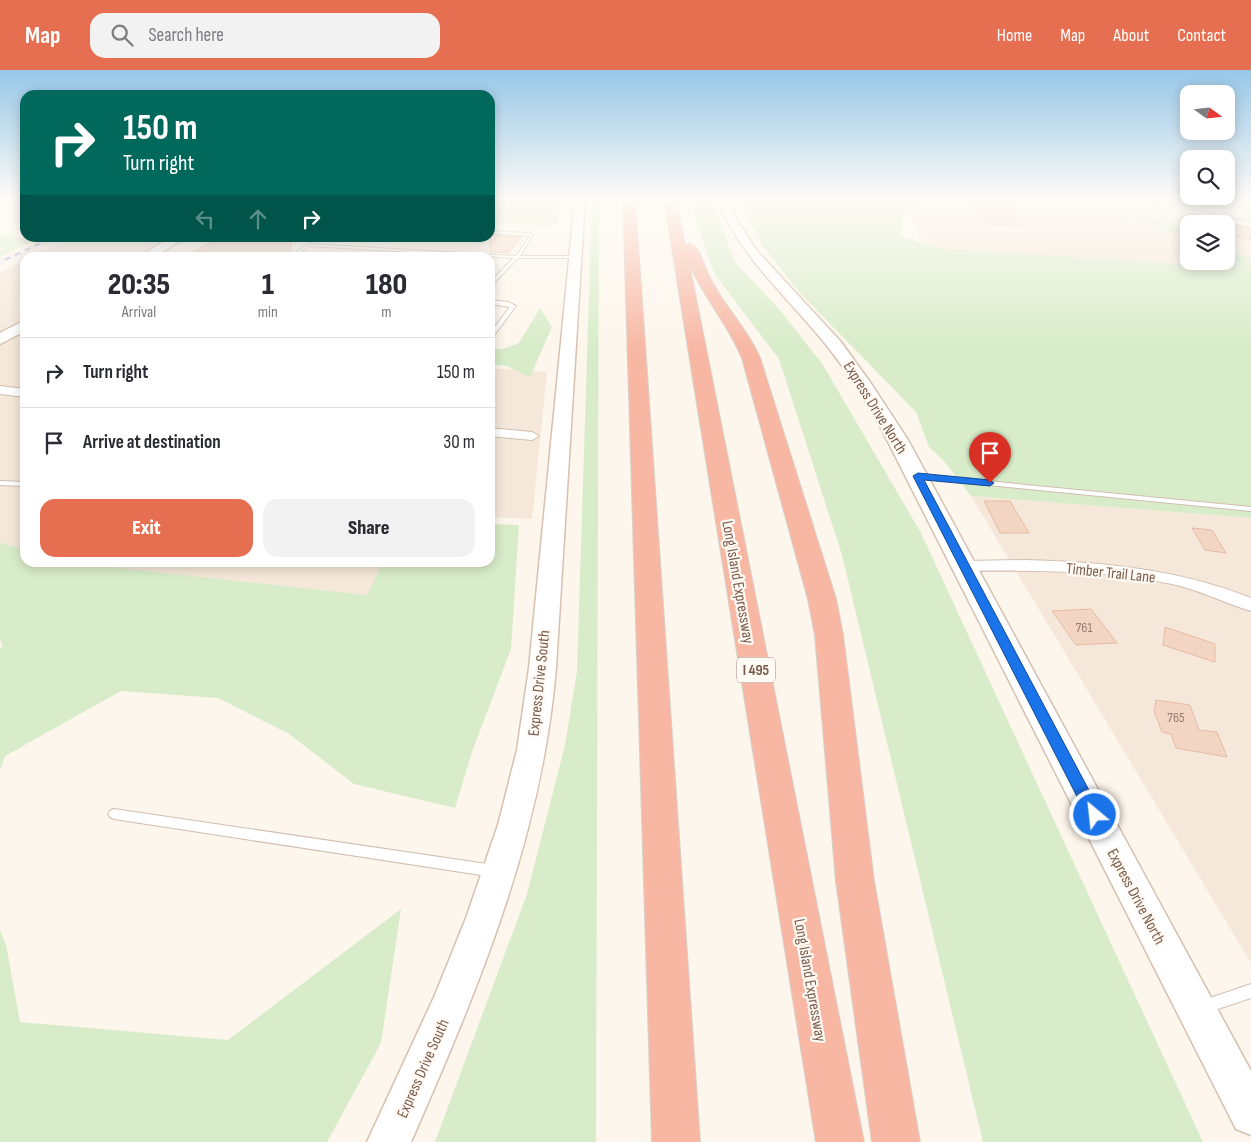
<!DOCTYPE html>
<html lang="en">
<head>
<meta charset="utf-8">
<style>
  body { margin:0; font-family:"Sofia Sans Condensed",sans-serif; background:#f2f2f3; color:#2b2b33; height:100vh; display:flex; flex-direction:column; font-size:19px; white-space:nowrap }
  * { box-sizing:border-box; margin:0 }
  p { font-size:16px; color:#7c7c81 }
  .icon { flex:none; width:28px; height:28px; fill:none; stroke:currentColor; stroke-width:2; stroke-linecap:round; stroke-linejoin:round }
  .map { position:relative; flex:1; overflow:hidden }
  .drawer { position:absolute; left:20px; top:182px; width:475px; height:315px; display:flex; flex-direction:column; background:#fff; border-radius:15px; box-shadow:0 2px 12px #0003 }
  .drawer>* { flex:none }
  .hud { position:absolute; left:20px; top:20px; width:475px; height:152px; border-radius:15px; box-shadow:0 2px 12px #0003; background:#00695c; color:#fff; overflow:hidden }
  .needle { width:32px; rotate:105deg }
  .tools { position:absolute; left:1180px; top:15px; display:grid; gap:10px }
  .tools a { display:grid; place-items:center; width:55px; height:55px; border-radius:10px; background:#fff; box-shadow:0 2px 12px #0003; font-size:25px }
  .pin { position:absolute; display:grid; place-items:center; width:42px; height:42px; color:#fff; margin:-51px -21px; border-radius:50% 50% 50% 0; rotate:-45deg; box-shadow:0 0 5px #0007 }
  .pin .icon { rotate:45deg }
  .me { position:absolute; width:55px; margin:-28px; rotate:332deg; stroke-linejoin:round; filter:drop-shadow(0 0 4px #0008) }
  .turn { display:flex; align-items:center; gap:18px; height:105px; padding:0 20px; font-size:22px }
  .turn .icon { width:65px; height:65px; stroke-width:2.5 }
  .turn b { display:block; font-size:35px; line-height:42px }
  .lanes { display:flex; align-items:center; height:48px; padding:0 20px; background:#0003; justify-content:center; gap:25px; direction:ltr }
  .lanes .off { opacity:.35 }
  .eta { display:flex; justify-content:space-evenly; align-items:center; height:85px; text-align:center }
  .eta b { font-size:30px; font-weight:800; line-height:35px }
  .button { display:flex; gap:10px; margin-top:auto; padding:10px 20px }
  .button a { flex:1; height:58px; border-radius:15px; background:#e76f51; color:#fff; font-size:20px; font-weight:800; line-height:58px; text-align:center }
  .button a+a { background:#f2f2f3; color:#2b2b33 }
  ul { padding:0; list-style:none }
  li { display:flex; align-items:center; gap:15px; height:70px; padding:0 20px; border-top:1px solid #e1e1e2 }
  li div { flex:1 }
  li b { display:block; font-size:19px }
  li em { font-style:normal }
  header { display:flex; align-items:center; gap:30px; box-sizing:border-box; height:70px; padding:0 25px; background:#e76f51; color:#fff }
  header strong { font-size:24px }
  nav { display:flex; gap:28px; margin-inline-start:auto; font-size:18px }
  .search { width:350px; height:45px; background:#f2f2f3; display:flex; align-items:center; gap:12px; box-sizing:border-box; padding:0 18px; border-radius:15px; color:#7c7c81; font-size:19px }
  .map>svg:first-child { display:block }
  .residential { fill:#f5e8da; fill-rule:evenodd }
  .green { fill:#d8ecc9 }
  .building { fill:#f3d5c3; stroke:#e6bba3 }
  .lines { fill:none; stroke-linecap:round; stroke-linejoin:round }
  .lane-casing { stroke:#d1beb0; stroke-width:2 }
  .street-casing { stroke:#d1beb0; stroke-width:2 }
  .secondary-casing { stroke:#d6c0b0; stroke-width:3 }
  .highway-casing { stroke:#dad1cd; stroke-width:2 }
  .lane { fill:#fff; fill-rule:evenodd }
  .street { fill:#fff; fill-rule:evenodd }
  .secondary { fill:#fff; fill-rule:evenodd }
  .highway { fill:#f7b7a3; fill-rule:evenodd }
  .rail-casing { stroke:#b9a8c9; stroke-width:2.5 }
  .rail { stroke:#fffaf3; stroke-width:2; stroke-dasharray:5.5; stroke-linecap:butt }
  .route { fill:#1a73e8; stroke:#114b97 }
  .labels { text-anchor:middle; stroke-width:4.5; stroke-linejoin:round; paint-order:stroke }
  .number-label { font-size:14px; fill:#987a6a }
  .shield { fill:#fffaf3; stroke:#a28b7f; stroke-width:1 }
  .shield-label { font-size:15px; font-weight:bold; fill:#7a5c4d }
  .street-label { font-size:16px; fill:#7a5c4d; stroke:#fffaf3 }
</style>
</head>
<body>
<header>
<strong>Map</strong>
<div class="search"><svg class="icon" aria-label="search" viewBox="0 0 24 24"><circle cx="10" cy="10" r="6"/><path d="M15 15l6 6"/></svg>Search here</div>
<nav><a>Home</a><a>Map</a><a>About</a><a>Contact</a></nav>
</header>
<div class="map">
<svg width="1251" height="1072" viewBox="0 0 1251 1072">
  <rect width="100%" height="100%" fill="#fdf6ec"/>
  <!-- residential -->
  <g class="residential">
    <path d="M757 129H1251V201L927 180 901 130ZM1189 154H1226V191H1189Z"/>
    <path d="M72 168H191L156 187 30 188Z"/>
    <path d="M25 190V492L420 493 391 542 72 505 0 571V202Z"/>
    <path d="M490 298 547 302 532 449 490 447Z"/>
    <path d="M971 426 1251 448V893Z"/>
  </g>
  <!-- green -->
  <g class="green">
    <path d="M490 129H561L557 153 550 156 490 152Z"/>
    <path d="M592 129H599L596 1072H435L527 824 565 675 577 601Z"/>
    <path d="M689 129H712L735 192 780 240 823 295 921 463 1203 1072H983L842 485 779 289 714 203Z"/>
    <path d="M738 129H928L902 148 901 166 936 178 1166 193 1212 194V191H1226V177L1251 190V448L971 426 943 390 929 377 916 342 800 223 764 178Z"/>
    <path d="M1115 142 1189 159V169L1184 166Z"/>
    <path d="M0 165 35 170 0 187V180L4 178 0 177Z"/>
    <path d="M540 238 552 257 530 307 506 296 490 294V278L503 279 519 273Z"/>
    <path d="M490 454 519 455 511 579 472 682 455 738 354 714 289 664 218 628 121 621 5 686 0 700V578L3 577 0 569V473L25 479V492H83L100 496 367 525 383 493 490 492Z"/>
    <path d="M401 839 381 973 327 1072H0V860L6 874 20 952 228 970Z"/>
  </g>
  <!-- building -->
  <g class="building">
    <path d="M968 129H1006L1009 136 1015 138 1024 156 986 154Z"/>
    <path d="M1216 151 1251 159V170L1226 164V154H1208Z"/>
    <path d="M490 165 522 167 508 183 490 182Z"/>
    <path d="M218 168 291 170V184L286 188H182Z"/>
    <path d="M984 431H1010L1029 463H1000Z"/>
    <path d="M1192 458 1212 460 1226 483 1205 480Z"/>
    <path d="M1091 539 1117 573 1076 575 1052 541Z"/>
    <path d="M1165 557 1215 574V592L1163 575Z"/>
    <path d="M1156 630 1190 635 1199 660 1217 662 1227 687 1176 678 1171 664 1162 662 1154 641Z"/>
  </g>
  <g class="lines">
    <defs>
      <g id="lane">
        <path d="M490 161 528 163 533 165 520 186H575L577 187 575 188H518L490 217V213L513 188 309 176 294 188H288L308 174 516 186 530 166 490 163Z"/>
        <path d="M490 230 508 232 516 236 492 268 490 269V263L510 237 490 234Z"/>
        <path d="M915 404 1251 437V441L918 408H915Z"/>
        <path d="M0 411 25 412V416L0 415Z"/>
        <path d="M114 739 494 795 498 797 500 801 498 805 494 807 114 749 110 747 108 744 110 741Z"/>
        <path d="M1251 914V928L1203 944 1198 942 1196 937 1198 932Z"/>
      </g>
      <g id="street">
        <path d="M1008 129H1015L1036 140 1032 142 1011 135Z"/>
        <path d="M1130 129H1142L1251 153V157L1133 131Z"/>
        <path d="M0 316 25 319V327L0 324Z"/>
        <path d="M490 358 532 362 539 366 532 370 490 366Z"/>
        <path d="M1025 490C1103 492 1178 499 1251 528V541C1224 533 1200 520 1172 514 1104 500 1035 500 966 501L960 500 958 496 960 492 966 491Z"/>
      </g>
      <g id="secondary">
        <path d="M575 129H585L556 598C542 767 478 919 411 1072H367L435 925 466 848 498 755 517 680 529 598Z"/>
        <path d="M717 129H727L736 149 758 182 841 272 872 315 908 370 1251 1001V1065L1236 1059 880 356C862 324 842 293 818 265 780 220 740 185 717 129Z"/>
        <path d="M170 168H184L153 188H137Z"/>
        <path d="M25 250V261L0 274V263Z"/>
      </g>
      <g id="highway">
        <path d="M623 129H635L700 1072H652Z"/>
        <path d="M664 129H676L685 175 690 174C700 176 704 197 709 206 723 235 747 258 760 288L836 529 843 565 874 811 920 1072H872L836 811 815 565 808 529 742 288C728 254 703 227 689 193L864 1072H816Z"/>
      </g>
    </defs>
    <!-- lane casing -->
    <use href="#lane" class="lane-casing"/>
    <!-- street casing -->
    <use href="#street" class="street-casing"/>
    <!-- secondary casing -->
    <use href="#secondary" class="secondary-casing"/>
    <!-- highway casing -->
    <use href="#highway" class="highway-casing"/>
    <!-- lane -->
    <use href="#lane" class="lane"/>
    <!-- street -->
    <use href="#street" class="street"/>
    <!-- secondary -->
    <use href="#secondary" class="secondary"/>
    <!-- highway -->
    <use href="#highway" class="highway"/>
    <defs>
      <path id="rail" d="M0 192 52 168"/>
    </defs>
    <!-- rail casing -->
    <use href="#rail" class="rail-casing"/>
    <!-- rail -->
    <use href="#rail" class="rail"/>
  </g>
  <!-- sky -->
  <linearGradient id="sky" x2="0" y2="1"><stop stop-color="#97c7e8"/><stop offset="0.46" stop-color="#fefbf6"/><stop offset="1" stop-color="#fefbf6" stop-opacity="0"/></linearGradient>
  <rect width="1251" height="279" fill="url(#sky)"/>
  <!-- route -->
  <path class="route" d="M918 403 990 410 994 413 990 416 924 410 1100 741 1102 745 1100 750 1095 752 1089 750 913 406Z"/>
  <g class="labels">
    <!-- number labels -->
    <g class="number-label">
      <text x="1084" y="562">761</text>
      <text x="1176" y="652">765</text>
    </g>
    <!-- shield labels -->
    <rect class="shield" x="737" y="587.5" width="38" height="25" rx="4"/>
    <g class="shield-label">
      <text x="756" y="605">I 495</text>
    </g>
    <!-- street labels -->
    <g class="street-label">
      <text transform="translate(876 337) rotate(58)" y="6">Express Drive North</text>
      <text transform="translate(1111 502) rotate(6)" y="6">Timber Trail Lane</text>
      <text transform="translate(739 512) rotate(80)" y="6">Long Island Expressway</text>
      <text transform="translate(538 613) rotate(-84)" y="6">Express Drive South</text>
      <text transform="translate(1137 826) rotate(62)" y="6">Express Drive North</text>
      <text transform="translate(811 910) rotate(80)" y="6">Long Island Expressway</text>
      <text transform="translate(422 998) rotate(-66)" y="6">Express Drive South</text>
    </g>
  </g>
</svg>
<div class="tools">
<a><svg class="needle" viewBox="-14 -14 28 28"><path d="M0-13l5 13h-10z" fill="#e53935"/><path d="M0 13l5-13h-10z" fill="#7c7c81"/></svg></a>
<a><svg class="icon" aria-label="search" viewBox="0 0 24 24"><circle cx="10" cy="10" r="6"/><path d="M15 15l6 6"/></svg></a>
<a><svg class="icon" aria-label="layers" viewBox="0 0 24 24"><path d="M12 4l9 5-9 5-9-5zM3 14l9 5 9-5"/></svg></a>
</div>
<div class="pin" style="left:990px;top:413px;background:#d93025"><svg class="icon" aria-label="arrive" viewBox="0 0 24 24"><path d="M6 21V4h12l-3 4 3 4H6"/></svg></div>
<svg class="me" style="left:1095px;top:745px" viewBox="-20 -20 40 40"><circle r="17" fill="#1a73e8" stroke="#fff" stroke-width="3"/><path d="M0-11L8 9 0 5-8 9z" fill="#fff"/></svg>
<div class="hud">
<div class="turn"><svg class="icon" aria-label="right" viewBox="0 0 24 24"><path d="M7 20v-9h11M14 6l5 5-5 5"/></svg><div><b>150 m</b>Turn right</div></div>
<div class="lanes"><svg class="icon off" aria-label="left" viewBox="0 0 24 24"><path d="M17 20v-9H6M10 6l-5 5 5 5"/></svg><svg class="icon off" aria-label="ahead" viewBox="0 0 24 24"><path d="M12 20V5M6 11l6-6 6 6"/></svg><svg class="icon" aria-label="right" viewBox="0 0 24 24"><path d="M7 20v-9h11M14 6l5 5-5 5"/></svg></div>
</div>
<section class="drawer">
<div class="eta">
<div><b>20:35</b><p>Arrival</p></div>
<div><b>1</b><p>min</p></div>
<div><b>180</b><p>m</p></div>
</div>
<ul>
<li><svg class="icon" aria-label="right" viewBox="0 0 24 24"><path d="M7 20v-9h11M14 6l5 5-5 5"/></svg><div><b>Turn right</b></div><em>150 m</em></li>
<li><svg class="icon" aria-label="arrive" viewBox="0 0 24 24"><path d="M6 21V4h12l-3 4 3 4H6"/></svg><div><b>Arrive at destination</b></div><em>30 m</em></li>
</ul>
<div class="button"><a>Exit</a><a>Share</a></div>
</section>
</div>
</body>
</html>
